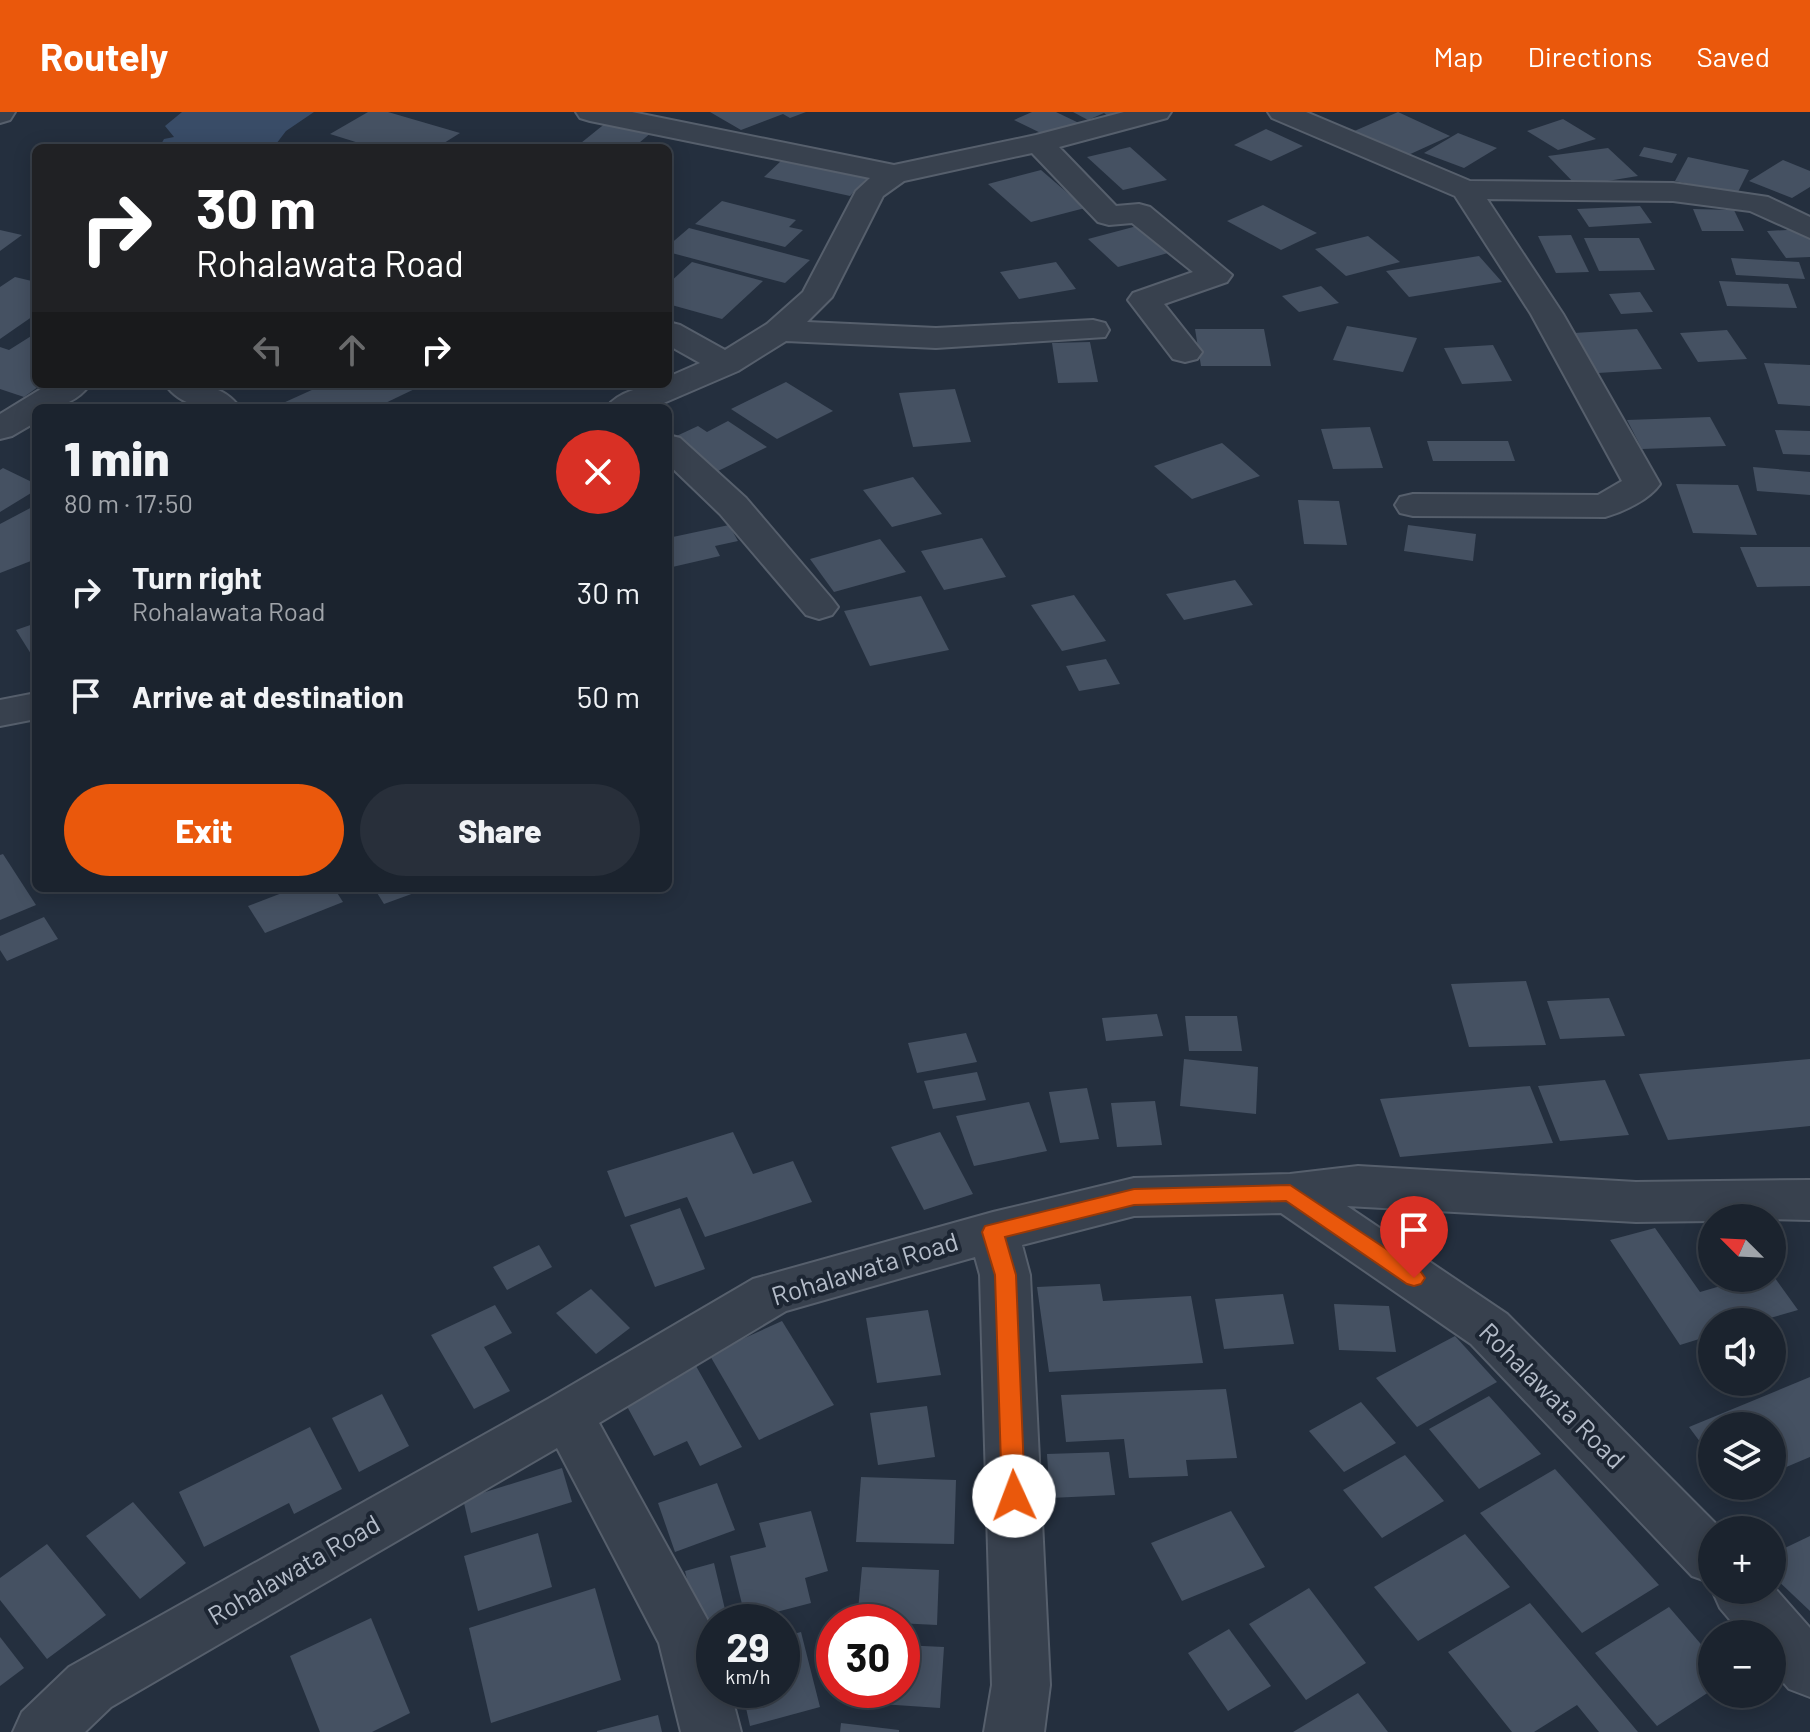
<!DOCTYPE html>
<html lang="en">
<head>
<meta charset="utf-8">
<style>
  body { margin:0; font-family:Barlow,sans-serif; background:#282f3a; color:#f1f3f6; height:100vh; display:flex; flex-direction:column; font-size:30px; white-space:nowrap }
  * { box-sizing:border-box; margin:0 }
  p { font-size:26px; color:#a0a4aa }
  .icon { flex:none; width:44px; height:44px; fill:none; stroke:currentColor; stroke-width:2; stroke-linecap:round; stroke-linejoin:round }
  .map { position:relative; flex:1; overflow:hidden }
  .details { position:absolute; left:32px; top:292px; width:640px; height:488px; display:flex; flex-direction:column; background:#1b232e; border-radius:12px; box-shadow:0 4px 20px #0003,0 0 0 2px #39404a }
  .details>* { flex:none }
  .guide { position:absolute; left:32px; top:32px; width:640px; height:244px; border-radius:12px; box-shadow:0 4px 20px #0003,0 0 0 2px #39404a; background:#202124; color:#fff; overflow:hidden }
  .needle { width:52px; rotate:294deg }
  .controls { position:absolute; left:1698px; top:1092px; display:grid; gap:16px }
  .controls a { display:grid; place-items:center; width:88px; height:88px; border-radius:50%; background:#1b232e; box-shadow:0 4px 20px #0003,0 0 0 2px #39404a; font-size:40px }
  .speed { position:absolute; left:696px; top:1492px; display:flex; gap:16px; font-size:40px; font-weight:700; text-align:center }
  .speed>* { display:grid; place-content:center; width:104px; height:104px; border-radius:50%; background:#1b232e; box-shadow:0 4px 20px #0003,0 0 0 2px #39404a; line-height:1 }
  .speed small { font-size:20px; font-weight:400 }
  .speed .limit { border:12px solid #d22; background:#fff; color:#111 }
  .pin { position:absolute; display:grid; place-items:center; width:68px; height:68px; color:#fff; margin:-82px -34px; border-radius:50% 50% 50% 0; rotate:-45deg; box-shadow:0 0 8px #0007 }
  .pin .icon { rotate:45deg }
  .me { position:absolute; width:88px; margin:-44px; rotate:358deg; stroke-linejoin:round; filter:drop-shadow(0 0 6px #0008) }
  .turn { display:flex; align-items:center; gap:28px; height:168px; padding:0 32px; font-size:36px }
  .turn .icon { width:104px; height:104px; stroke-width:2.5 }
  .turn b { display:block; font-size:56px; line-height:68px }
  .lanes { display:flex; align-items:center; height:76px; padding:0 32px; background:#0003; justify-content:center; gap:40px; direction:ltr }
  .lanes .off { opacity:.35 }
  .round { display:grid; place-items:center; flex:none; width:84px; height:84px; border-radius:42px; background:#282f3a }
  .head { display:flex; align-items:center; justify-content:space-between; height:136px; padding:0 32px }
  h1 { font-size:48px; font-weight:800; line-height:60px }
  .button { display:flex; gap:16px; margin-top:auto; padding:16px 32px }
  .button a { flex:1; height:92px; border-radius:48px; background:#ea580c; color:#fff; font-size:32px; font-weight:800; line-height:92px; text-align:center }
  .button a+a { background:#282f3a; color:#f1f3f6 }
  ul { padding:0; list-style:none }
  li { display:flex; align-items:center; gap:24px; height:104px; padding:0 32px }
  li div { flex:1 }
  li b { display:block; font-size:30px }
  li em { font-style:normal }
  header { display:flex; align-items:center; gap:48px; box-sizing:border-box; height:112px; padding:0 40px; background:#ea580c; color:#fff }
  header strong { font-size:38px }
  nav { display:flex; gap:44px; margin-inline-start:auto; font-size:28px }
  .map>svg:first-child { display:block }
  .water { fill:#394c67 }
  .building { fill:#455162 }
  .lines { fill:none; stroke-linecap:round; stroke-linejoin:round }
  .street-casing { stroke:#565f6c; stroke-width:4 }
  .street { fill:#38414e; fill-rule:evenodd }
  .route { fill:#ea580c; stroke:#983908; stroke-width:2 }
  .labels { text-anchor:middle; stroke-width:8; stroke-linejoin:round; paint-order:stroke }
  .near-street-label { font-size:26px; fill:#b4bcc9; stroke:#1d2633 }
</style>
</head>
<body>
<header>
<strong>Routely</strong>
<nav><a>Map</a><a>Directions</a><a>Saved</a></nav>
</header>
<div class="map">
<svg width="1810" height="1620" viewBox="0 0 1810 1620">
  <rect width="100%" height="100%" fill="#242f3e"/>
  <!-- water -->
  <path class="water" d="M182 0H314L286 19 273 36H159L164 27 174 25 165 14Z"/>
  <!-- building -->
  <g class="building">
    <path d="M368 0H388L460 21 436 36H375L330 22Z"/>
    <path d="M710 0H806L790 6 783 2 741 18Z"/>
    <path d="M1032 0H1056L1081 12 1051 26 1014 8Z"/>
    <path d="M1073 0H1126L1111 6 1104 1 1088 8Z"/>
    <path d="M1398 0 1450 24 1395 49 1343 24Z"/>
    <path d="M1563 7 1596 27 1558 38 1527 19Z"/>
    <path d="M607 10 652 20 633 36 576 35Z"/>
    <path d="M1266 17 1303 34 1271 49 1234 33Z"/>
    <path d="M1458 21 1497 36 1464 56 1424 41Z"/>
    <path d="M1130 35 1167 68 1123 78 1087 45Z"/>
    <path d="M1644 35 1677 42 1672 51 1639 44Z"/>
    <path d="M1608 36 1638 64 1577 74 1548 44Z"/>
    <path d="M1688 45 1749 58 1737 82 1675 69Z"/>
    <path d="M782 48 867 66 850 84 764 65Z"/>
    <path d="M1783 48 1810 59V75L1792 86 1749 69Z"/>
    <path d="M1041 58 1085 96 1031 110 988 72Z"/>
    <path d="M722 89 796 108 789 115 803 118 785 135 695 112Z"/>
    <path d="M1263 93 1317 121 1281 138 1227 109Z"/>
    <path d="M1640 94 1652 111 1589 115 1577 97Z"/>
    <path d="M1693 97 1734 98 1744 119H1702Z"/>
    <path d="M1137 114 1168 141 1118 155 1088 127Z"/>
    <path d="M689 116 810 148 785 171 668 140V134Z"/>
    <path d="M1806 117 1810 122V145L1786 146 1767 119Z"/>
    <path d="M0 118 22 123 0 139Z"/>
    <path d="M1571 123 1589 160 1556 161 1538 124Z"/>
    <path d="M1368 124 1400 150 1346 164 1315 137Z"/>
    <path d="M1584 126H1639L1655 158 1599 159Z"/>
    <path d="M1479 144 1502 170 1409 185 1386 159Z"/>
    <path d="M1731 146 1799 150 1805 167 1736 163Z"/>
    <path d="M692 150 763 169 722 207 668 192V172Z"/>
    <path d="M1056 150 1076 177 1019 187 1000 160Z"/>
    <path d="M15 165 36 170V202L0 227V175Z"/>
    <path d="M1719 169 1788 172 1797 196 1727 194Z"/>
    <path d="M1321 174 1339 191 1299 200 1282 184Z"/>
    <path d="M1640 180 1653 200 1621 202 1609 182Z"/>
    <path d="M1347 214 1417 226 1403 260 1333 248Z"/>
    <path d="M1195 217H1264L1271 254H1201Z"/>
    <path d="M1637 217 1662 257 1598 261 1574 221Z"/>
    <path d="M1727 218 1747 247 1698 250 1680 221Z"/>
    <path d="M36 221V272H42L24 285 0 277V235L9 238Z"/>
    <path d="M1090 230 1098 270 1058 271 1052 231Z"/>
    <path d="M1493 233 1512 269 1462 272 1444 236Z"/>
    <path d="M1764 251 1810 253V294L1778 292Z"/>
    <path d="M786 270 833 299 777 327 731 297Z"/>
    <path d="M325 272H425L375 296H272Z"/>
    <path d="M955 277 971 330 913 335 899 281Z"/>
    <path d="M1710 305 1726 334 1642 337 1627 308Z"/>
    <path d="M728 309 767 335 718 359 670 327 698 314 707 320Z"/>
    <path d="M1370 315 1383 356 1333 357 1321 317Z"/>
    <path d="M1775 318 1810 319V343L1783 342Z"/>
    <path d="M1427 329H1508L1515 349H1433Z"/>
    <path d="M1222 331 1260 364 1192 387 1154 354Z"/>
    <path d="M1753 355 1810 360V383L1757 379Z"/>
    <path d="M3 356 36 372V378L0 400V358Z"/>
    <path d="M913 365 942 402 892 415 863 378Z"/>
    <path d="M1676 372 1738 373 1757 423 1693 421Z"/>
    <path d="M1298 388 1339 389 1347 433 1304 432Z"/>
    <path d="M36 393V447L0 461V412Z"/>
    <path d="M729 413 738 429 715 434 720 444 668 456V426Z"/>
    <path d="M1408 413 1476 422 1473 449 1404 439Z"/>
    <path d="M982 426 1006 465 944 478 921 439Z"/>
    <path d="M880 427 906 460 834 480 810 447Z"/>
    <path d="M1740 435H1810V474L1757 475Z"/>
    <path d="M1235 468 1253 493 1184 508 1166 482Z"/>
    <path d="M1074 483 1106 529 1062 539 1031 493Z"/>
    <path d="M921 484 949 538 870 554 844 499Z"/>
    <path d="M36 511V550L16 518Z"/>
    <path d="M1106 547 1120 572 1079 579 1066 554Z"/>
    <path d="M3 742 36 793 0 808V743Z"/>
    <path d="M295 776H334L343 790 265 821 248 794Z"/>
    <path d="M374 776H428L384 792Z"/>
    <path d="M44 805 58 827 7 849 0 838V824Z"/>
    <path d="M1526 869 1546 933 1469 935 1451 872Z"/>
    <path d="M1609 886 1625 924 1560 927 1547 889Z"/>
    <path d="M1157 902 1163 924 1106 929 1102 906Z"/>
    <path d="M1185 904H1237L1242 939H1189Z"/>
    <path d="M966 921 977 950 917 961 908 931Z"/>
    <path d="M1184 947 1258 955 1256 1002 1180 994Z"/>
    <path d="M1810 947V1014L1668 1028 1639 962Z"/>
    <path d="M977 960 986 988 933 997 924 969Z"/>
    <path d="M1605 968 1629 1023 1560 1029 1538 974Z"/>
    <path d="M1530 974 1553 1031 1400 1045 1380 987Z"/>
    <path d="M1087 976 1099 1027 1060 1031 1049 980Z"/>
    <path d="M1155 989 1162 1033 1117 1035 1111 991Z"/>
    <path d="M1029 990 1047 1039 974 1054 956 1004Z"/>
    <path d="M733 1020 753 1062 793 1049 812 1090 705 1125 687 1085 625 1105 607 1059Z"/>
    <path d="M940 1020 973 1082 924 1098 891 1035Z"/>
    <path d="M680 1096 705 1157 655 1175 630 1113Z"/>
    <path d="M1655 1116 1700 1180 1748 1166H1772V1162L1798 1198 1756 1210H1712V1223L1680 1233 1610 1128Z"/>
    <path d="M539 1133 552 1155 507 1178 493 1155Z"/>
    <path d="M1100 1172 1103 1189 1191 1184 1203 1251 1049 1260 1037 1175Z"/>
    <path d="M591 1177 630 1216 596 1242 556 1201Z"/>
    <path d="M1283 1182 1294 1232 1224 1237 1215 1187Z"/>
    <path d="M1334 1192 1389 1194 1396 1240 1339 1238Z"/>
    <path d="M495 1193 512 1221 484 1235 510 1279 474 1297 431 1223Z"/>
    <path d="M928 1198 941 1263 877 1271 866 1206Z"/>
    <path d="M782 1209 834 1293 759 1328 709 1242Z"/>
    <path d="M1455 1224 1497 1270 1417 1315 1376 1266Z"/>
    <path d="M696 1254 742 1335 700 1354 687 1329 654 1344 623 1287Z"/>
    <path d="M1810 1265V1345L1772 1361V1314H1712V1346L1689 1315Z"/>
    <path d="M1226 1277 1237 1346 1186 1348 1188 1364 1129 1366 1124 1327 1066 1330 1061 1283Z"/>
    <path d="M382 1282 409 1334 359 1360 332 1306Z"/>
    <path d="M1489 1284 1541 1342 1479 1377 1429 1317Z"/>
    <path d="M1361 1290 1396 1331 1344 1360 1309 1319Z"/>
    <path d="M927 1294 935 1345 878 1353 870 1301Z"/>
    <path d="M310 1315 342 1377 294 1402 289 1391 204 1435 179 1380Z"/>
    <path d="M1109 1340 1115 1383 1050 1386 1047 1342Z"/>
    <path d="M1405 1343 1444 1389 1382 1426 1343 1378Z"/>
    <path d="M562 1356 572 1390 471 1421 463 1387Z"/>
    <path d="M1555 1357 1659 1473 1582 1521 1480 1401Z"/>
    <path d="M861 1365 956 1368 954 1432 856 1430Z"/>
    <path d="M717 1371 735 1418 675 1440 658 1391Z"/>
    <path d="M133 1390 186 1451 140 1487 86 1424Z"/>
    <path d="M811 1399 828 1459 805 1466 811 1491 746 1508 730 1444 766 1435 759 1411Z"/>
    <path d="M1231 1399 1265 1455 1182 1489 1151 1431Z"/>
    <path d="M538 1421 552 1475 478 1499 464 1444Z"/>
    <path d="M1465 1422 1510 1475 1418 1529 1374 1475Z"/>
    <path d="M1810 1424V1499L1772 1463V1442Z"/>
    <path d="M47 1432 106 1503 47 1547 0 1488V1466Z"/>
    <path d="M714 1451 728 1510H714V1515L699 1519 685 1459Z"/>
    <path d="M862 1455 939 1458 937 1513 857 1509Z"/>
    <path d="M595 1476 621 1568 491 1611 469 1516Z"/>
    <path d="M1309 1476 1366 1551 1306 1588 1249 1512Z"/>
    <path d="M1530 1491 1638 1620H1599L1577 1593 1534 1620H1512L1448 1540Z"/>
    <path d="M1669 1495 1712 1545V1578L1657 1614 1595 1541Z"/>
    <path d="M371 1506 410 1601 372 1620H320L290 1544Z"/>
    <path d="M1229 1517 1271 1574 1228 1599 1188 1541Z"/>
    <path d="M801 1520 820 1595 750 1614 742 1578H782V1525Z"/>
    <path d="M0 1525 24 1556 0 1574Z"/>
    <path d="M902 1533 944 1535 940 1596 851 1590 852 1578H902Z"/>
    <path d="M1358 1581 1388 1620H1293Z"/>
    <path d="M658 1603 662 1620H597V1619Z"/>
    <path d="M841 1611 899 1618V1620H840Z"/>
  </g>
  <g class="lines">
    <defs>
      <g id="street">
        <path d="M0 0H15L10 8 0 11Z"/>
        <path d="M576 0H632L894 53 1036 23 1124 0H1171L1167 6 1059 35 1116 94 1139 92 1150 95 1232 163 1227 170 1164 192 1202 240 1197 247 1185 250 1173 247 1128 188 1133 181 1193 160 1132 111 1109 113 1098 110 1032 41 904 69 883 84 832 185 807 210 936 216 1093 208 1105 211 1109 218 1105 225 936 236 786 229 738 259 652 296H606C618 279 648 272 668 272V265L700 251 668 233V210L680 213 725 238 767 212 803 180 856 79 870 66 590 9 580 6Z"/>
        <path d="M1268 0H1306L1470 69 1673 71 1768 85 1810 105V126L1750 99 1673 89 1487 87 1563 202 1660 372C1649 388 1623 400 1605 405L1413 404 1400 401 1395 393 1400 385 1413 382 1598 383 1622 369 1531 202 1455 84 1272 6Z"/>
        <path d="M49 272H90C77 291 57 296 36 296V310L12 324 0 327V302Z"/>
        <path d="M165 272C193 272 222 270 240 296 212 296 183 298 165 272Z"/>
        <path d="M668 323 680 326 746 386 832 487 838 495 832 503 819 507 806 503 720 402 668 352Z"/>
        <path d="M36 581V607L0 614V588Z"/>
        <path d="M1358 1054 1636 1070 1810 1068V1108L1712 1106V1109L1636 1110 1347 1094 1507 1202 1722 1418H1712V1471L1692 1464 1471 1232 1281 1101 1134 1104 1022 1133 1030 1163 1050 1573 1044 1620H984L992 1573 980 1163 975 1145 786 1199 599 1311 707 1507 714 1522V1578H730L741 1620H681L659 1531 557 1336 111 1595 85 1620H13L22 1600 69 1555 548 1287 753 1167 993 1100 1134 1066 1290 1062Z"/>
        <path d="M1772 1473 1810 1516V1585L1789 1577 1772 1557V1522H1742L1720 1496 1712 1478H1772Z"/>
      </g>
    </defs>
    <!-- street casing -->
    <use href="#street" class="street-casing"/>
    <!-- street -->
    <use href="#street" class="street"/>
  </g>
  <!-- route -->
  <path class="route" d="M1290 1073 1421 1160 1425 1166 1421 1172 1414 1174 1407 1172 1286 1089 1134 1093 1005 1125 1016 1163 1025 1384 1022 1391 1014 1394 1006 1391 1002 1384 995 1163 982 1120 985 1114 1134 1077Z"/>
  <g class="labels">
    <!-- near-street labels -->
    <g class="near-street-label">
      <text transform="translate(865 1157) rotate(-17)" y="9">Rohalawata Road</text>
      <text transform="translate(1552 1284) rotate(45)" y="9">Rohalawata Road</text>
      <text transform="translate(294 1458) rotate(-30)" y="9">Rohalawata Road</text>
    </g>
  </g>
</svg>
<div class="controls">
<a><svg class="needle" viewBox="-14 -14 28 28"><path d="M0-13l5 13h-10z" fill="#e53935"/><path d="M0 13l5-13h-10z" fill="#a0a4aa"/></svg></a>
<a><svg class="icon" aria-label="sound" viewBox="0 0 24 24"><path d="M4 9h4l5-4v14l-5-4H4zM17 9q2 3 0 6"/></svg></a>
<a><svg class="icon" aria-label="layers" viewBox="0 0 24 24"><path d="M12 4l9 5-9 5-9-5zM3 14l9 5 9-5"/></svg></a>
<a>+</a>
<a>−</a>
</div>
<div class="speed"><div>29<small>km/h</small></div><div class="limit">30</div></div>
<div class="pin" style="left:1414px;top:1166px;background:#d93025"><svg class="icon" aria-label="arrive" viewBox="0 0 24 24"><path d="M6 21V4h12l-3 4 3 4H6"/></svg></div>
<svg class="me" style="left:1014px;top:1384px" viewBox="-20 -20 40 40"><circle r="19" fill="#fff"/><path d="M0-13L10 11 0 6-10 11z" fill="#ea580c"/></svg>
<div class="guide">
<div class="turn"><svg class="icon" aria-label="right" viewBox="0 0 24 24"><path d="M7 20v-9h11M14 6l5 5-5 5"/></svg><div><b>30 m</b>Rohalawata Road</div></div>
<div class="lanes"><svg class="icon off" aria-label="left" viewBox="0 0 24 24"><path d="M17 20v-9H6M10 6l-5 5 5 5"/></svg><svg class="icon off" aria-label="ahead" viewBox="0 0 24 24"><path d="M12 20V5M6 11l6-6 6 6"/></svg><svg class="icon" aria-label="right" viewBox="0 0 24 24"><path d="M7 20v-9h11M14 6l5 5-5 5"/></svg></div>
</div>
<section class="details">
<div class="head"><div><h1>1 min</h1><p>80 m · 17:50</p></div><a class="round" style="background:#d93025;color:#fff"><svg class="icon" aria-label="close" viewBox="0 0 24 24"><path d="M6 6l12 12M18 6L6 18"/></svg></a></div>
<ul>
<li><svg class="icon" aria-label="right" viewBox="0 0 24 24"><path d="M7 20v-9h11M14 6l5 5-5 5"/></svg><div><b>Turn right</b><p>Rohalawata Road</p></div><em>30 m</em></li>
<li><svg class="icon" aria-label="arrive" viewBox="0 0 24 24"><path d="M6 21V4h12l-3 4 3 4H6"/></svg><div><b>Arrive at destination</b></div><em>50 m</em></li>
</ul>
<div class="button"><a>Exit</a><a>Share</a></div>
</section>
</div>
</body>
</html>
